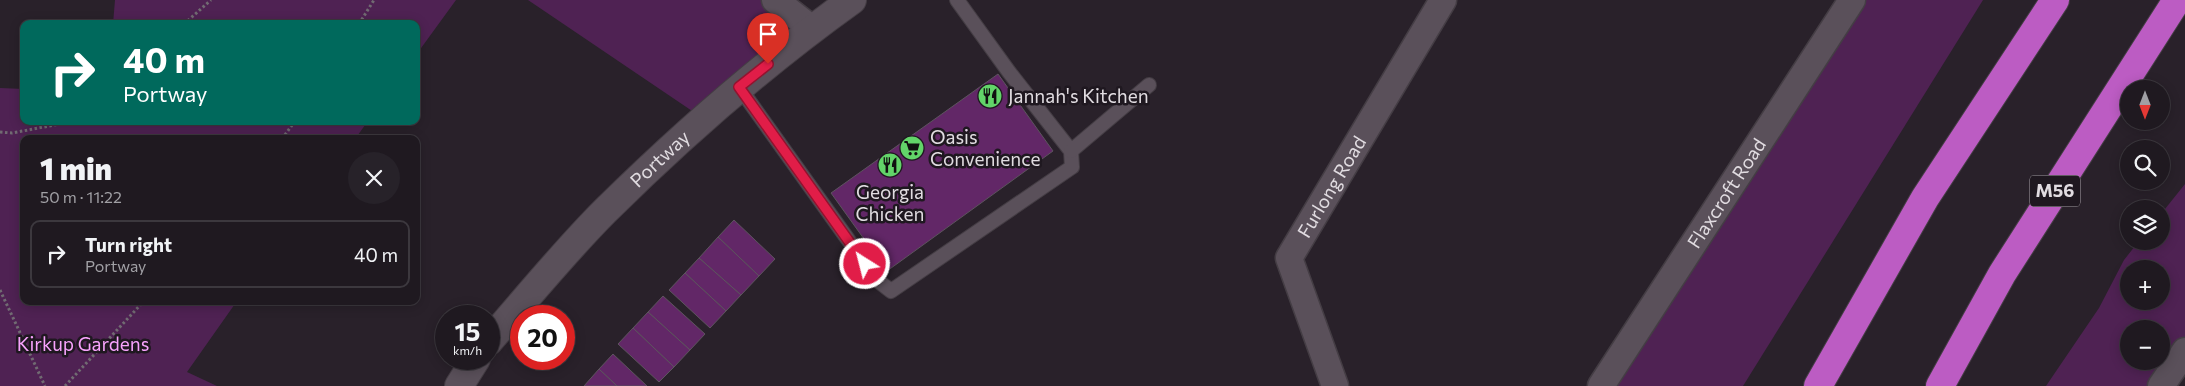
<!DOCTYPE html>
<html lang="en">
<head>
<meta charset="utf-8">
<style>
  body { margin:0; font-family:Commissioner,sans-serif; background:#272229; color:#f1f3f6; height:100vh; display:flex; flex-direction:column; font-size:19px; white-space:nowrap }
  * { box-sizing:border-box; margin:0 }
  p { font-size:16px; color:#a1a0a5 }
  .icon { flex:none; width:28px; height:28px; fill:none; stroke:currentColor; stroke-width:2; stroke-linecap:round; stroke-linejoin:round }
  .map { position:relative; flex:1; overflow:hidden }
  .drawer { position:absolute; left:20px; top:135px; width:400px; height:170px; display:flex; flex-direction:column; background:#1f1920; border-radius:10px; box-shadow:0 2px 12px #0003,0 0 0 1px #3c383e }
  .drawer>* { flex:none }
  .top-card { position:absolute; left:20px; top:20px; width:400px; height:105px; border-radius:10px; box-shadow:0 2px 12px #0003,0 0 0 1px #3c383e; background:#00695c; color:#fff; overflow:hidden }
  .needle { width:32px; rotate:180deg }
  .fabs { position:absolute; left:2120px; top:80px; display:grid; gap:10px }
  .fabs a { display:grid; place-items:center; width:50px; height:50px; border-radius:50%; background:#1f1920; box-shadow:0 2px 12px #0003,0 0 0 1px #3c383e; font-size:25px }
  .speed { position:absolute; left:435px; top:305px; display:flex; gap:10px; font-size:25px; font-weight:700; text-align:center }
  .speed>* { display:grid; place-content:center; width:65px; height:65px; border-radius:50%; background:#1f1920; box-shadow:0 2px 12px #0003,0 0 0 1px #3c383e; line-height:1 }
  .speed small { font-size:12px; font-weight:400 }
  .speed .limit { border:8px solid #d22; background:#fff; color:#111 }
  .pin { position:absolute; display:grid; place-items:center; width:42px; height:42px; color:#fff; margin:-51px -21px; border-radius:50% 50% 50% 0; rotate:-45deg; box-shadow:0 0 5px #0007 }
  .pin .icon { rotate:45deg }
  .me { position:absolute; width:55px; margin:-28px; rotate:324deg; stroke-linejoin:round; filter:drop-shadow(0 0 4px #0008) }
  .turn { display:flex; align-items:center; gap:18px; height:105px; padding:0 20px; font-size:22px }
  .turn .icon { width:65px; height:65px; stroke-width:2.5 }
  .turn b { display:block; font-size:35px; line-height:42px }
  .round { display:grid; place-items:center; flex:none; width:52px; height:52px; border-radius:26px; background:#272229 }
  .overview { display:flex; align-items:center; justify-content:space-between; height:85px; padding:0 20px }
  h1 { font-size:30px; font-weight:800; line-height:38px }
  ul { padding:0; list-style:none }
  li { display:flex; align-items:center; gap:15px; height:68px; margin:0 10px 8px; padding:0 10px; border:2px solid #3c383e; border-radius:10px }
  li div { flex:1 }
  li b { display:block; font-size:19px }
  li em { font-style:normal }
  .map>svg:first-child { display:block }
  .green { fill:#4f2253; fill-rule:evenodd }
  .building { fill:#622767; stroke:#5d545e }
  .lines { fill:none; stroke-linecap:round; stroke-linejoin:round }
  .lane-casing { stroke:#443d44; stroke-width:16 }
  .street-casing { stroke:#443d44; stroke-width:29 }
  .secondary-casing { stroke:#443d44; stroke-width:30 }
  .highway-casing { stroke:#443d44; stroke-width:30 }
  .path { stroke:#716b72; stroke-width:3; stroke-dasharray:2.5 2.5; stroke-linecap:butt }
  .lane { stroke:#5a505a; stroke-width:14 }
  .street { stroke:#5a505a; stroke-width:26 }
  .secondary { stroke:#5a505a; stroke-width:28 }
  .highway { stroke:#bc5cc3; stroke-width:28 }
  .route-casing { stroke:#92132f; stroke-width:12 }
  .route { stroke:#e11d48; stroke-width:9 }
  .labels { text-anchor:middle; stroke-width:5; stroke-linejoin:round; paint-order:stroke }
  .shield { fill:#1f1820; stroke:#a7a1a7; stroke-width:1 }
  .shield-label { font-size:18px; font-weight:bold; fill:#e1dce1 }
  .poi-label { font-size:19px; fill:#e1dce1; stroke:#1f1820; text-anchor:start }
  .street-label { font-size:19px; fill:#e1dce1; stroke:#1f1820 }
  .park-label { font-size:19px; fill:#f8a3fd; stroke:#1f1820 }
</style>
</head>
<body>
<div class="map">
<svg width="2185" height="386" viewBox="0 0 2185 386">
  <rect width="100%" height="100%" fill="#29212a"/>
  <!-- green -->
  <g class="green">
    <path d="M115 0H456L416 55V24H113Z"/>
    <path d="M528 0H775L812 29 704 119Z"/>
    <path d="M1852 0H1983L1743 386H1601Z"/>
    <path d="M0 88 24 89V121H368L355 139H24V301H237L187 372 217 386H0Z"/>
    <path d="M2185 184V351L2161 386H2046L2099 308 2124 260 2139 241H2161V214ZM2129 269H2161V301H2129ZM2129 329H2161V361H2129Z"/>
  </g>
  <!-- building -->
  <g class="building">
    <path d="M998 74 1053 151 887 271 831 193Z"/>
    <path d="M734 220 775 259 759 276 718 237Z"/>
    <path d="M718 237 759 276 741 295 699 258Z"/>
    <path d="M699 258 741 295 726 311 685 273Z"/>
    <path d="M685 273 726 311 710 328 669 290Z"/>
    <path d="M663 296 705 334 690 350 648 312Z"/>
    <path d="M648 312 690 350 674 367 633 328Z"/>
    <path d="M633 328 674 367 659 382 618 344Z"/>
    <path d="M613 354 647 386H617L599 369Z"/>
    <path d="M599 369 617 386H584Z"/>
  </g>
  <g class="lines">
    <defs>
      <g id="lane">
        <path d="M739 87 877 280 891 291 1072 167 1071 151 1009 72 957 0"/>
        <path d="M1071 151 1149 85"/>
      </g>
      <g id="street">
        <path d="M775 0 812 29"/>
        <path id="s1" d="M1335 386 1289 258 1443 0"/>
        <path id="s2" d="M1601 386 1852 0"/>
        <path d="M2161 386 2185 351"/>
      </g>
      <g id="secondary">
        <path id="s3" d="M489 341C527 298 564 252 605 211 682 135 764 63 852 0"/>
        <path d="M459 386 476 359"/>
      </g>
      <g id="highway">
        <path d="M1818 386 1925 198 2055 0"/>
        <path d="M1940 386 2002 274 2177 0"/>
      </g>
    </defs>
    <!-- lane casing -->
    <use href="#lane" class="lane-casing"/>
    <!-- street casing -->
    <use href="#street" class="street-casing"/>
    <!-- secondary casing -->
    <use href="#secondary" class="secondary-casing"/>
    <!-- highway casing -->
    <use href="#highway" class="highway-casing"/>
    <!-- path -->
    <g class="path">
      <path d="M184 24 211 0"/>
      <path d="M359 24 374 0"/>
      <path d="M0 132 12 133 76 121"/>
      <path d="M282 139 295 121"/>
      <path d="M0 290 45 386"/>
      <path d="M65 386 144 301"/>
    </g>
    <!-- lane -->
    <use href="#lane" class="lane"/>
    <!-- street -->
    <use href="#street" class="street"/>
    <!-- secondary -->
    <use href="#secondary" class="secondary"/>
    <!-- highway -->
    <use href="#highway" class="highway"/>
  </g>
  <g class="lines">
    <defs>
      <path id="route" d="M768 64 739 87 865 264"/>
    </defs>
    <!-- route casing -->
    <use href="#route" class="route-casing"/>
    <!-- route -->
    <use href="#route" class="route"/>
  </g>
  <!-- icons -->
  <defs>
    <symbol id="restaurant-disc" viewBox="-11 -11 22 22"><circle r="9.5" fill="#62d469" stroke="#1f1820"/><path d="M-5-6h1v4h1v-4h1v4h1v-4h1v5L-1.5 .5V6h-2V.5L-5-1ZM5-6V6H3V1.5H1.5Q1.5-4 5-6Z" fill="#111"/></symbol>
    <symbol id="supermarket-disc" viewBox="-11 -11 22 22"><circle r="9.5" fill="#62d469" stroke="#1f1820"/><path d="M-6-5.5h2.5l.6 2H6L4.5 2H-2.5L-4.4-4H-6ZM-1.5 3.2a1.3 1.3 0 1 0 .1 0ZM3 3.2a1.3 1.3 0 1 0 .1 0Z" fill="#111"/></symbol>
  </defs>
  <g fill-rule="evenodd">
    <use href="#restaurant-disc" x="976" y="82" width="28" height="28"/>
    <use href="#supermarket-disc" x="898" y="134" width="28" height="28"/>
    <use href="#restaurant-disc" x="876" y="151" width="28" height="28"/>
  </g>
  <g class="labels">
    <!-- shield labels -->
    <rect class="shield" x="2030" y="175.5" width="50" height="31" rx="4"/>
    <g class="shield-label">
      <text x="2055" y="197">M56</text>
    </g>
    <!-- poi labels -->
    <g class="poi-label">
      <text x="1008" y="103">Jannah's Kitchen</text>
      <text x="930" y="144">Oasis<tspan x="930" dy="22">Convenience</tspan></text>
      <text x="890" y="199" text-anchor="middle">Georgia<tspan x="890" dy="22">Chicken</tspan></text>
    </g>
    <!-- street labels -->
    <g class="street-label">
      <text dy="7" stroke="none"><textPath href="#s3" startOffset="250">Portway</textPath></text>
      <text dy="7" stroke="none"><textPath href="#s1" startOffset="219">Furlong Road</textPath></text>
      <text dy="7" stroke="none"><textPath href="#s2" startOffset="230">Flaxcroft Road</textPath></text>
    </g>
    <!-- park labels -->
    <g class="park-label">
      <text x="83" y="351">Kirkup Gardens</text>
    </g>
  </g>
</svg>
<div class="fabs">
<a><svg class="needle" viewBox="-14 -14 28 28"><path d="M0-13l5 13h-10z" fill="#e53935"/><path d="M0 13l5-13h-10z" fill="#a1a0a5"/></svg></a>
<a><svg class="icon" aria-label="search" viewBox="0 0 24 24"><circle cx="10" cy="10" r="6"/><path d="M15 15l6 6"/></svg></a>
<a><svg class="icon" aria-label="layers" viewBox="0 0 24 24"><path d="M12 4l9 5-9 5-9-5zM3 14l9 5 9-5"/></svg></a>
<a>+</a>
<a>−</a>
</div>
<div class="speed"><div>15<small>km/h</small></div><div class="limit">20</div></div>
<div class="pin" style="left:768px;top:64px;background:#d93025"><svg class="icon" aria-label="arrive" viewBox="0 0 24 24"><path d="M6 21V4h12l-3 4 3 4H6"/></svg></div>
<svg class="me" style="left:865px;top:264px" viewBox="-20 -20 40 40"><circle r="17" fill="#e11d48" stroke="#fff" stroke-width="3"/><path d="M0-11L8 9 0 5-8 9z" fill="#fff"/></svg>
<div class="top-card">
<div class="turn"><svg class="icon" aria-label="right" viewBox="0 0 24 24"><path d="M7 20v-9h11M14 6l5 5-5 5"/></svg><div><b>40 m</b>Portway</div></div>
</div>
<section class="drawer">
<div class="overview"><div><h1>1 min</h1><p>50 m · 11:22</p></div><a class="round"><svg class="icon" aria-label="close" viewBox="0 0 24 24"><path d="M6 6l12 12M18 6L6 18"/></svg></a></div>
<ul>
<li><svg class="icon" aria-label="right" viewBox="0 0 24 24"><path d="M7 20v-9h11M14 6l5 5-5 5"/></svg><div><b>Turn right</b><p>Portway</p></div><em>40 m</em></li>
</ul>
</section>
</div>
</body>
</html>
